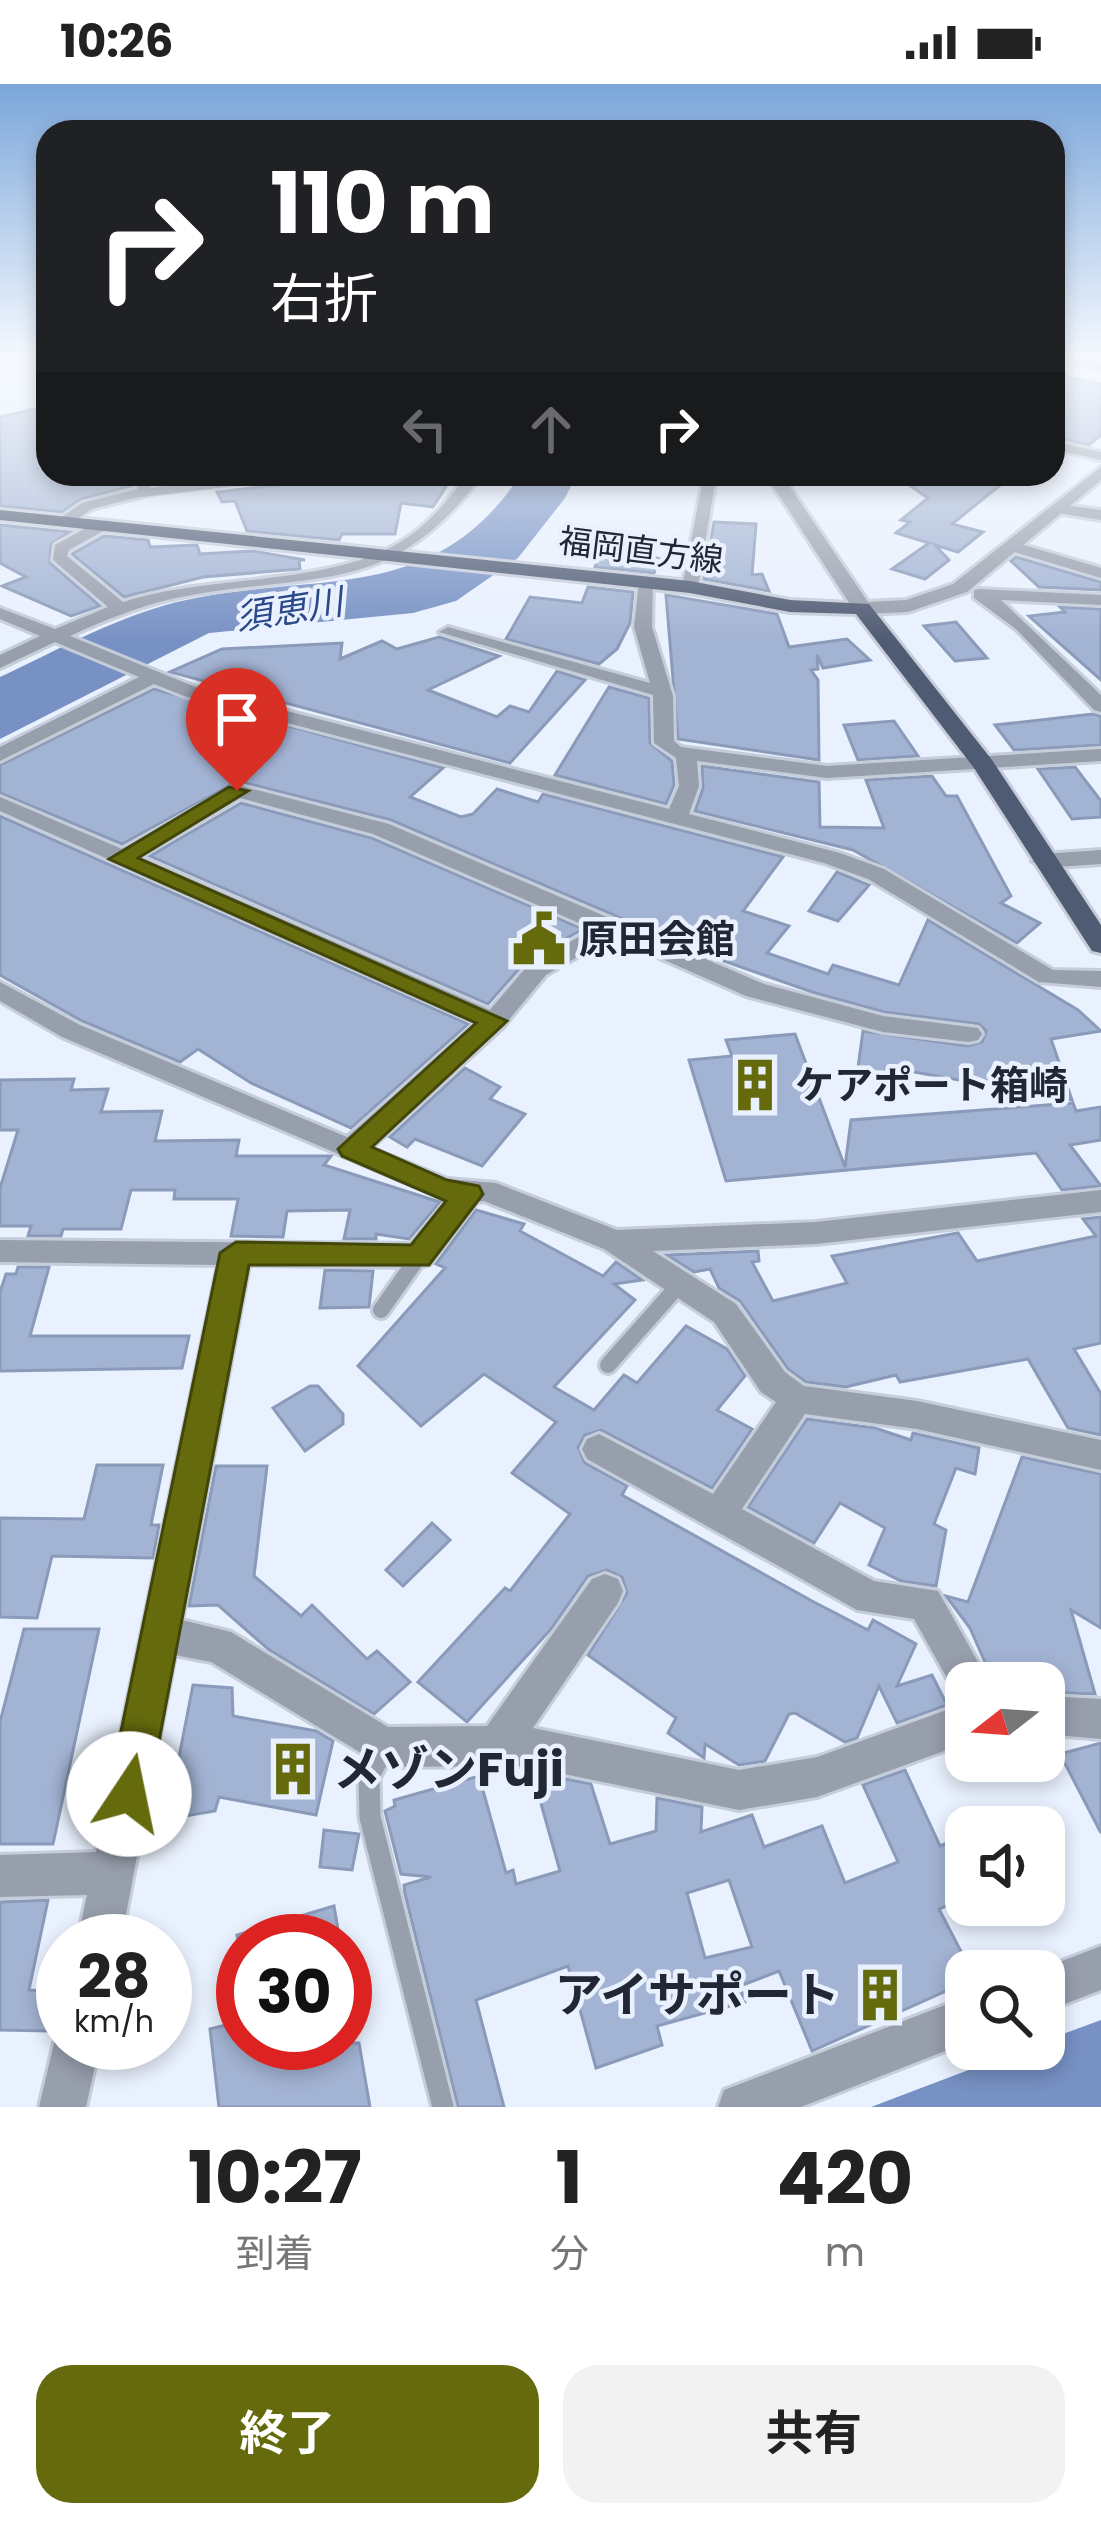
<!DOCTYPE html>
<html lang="ja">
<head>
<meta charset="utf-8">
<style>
  body { margin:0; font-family:Poppins,"Noto Sans JP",sans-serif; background:#f2f2f2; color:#222; height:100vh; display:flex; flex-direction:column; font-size:45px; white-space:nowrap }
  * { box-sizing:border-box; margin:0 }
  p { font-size:39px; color:#767676 }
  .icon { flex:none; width:66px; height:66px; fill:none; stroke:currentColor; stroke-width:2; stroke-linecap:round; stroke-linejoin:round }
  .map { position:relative; height:2023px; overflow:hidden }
  .details { display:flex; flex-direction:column; background:#fff; flex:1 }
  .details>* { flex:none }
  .banner { position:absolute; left:36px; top:36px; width:1029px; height:366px; border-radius:36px; box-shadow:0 6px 18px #0003; background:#202124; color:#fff; overflow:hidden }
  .needle { width:78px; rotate:253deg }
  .tools { position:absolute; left:945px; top:1578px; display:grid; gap:24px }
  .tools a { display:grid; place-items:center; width:120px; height:120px; border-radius:24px; background:#fff; box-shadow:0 6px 18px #0003; font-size:60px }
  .speed { position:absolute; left:36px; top:1830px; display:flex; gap:24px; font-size:60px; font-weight:700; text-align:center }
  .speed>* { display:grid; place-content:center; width:156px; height:156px; border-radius:50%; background:#fff; box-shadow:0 6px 18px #0003; line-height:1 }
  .speed small { font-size:30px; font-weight:400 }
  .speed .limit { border:18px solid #d22; background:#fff; color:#111 }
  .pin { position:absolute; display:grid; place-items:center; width:102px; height:102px; color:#fff; margin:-123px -51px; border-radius:50% 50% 50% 0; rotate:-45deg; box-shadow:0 0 12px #0007 }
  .pin .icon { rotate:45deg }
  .me { position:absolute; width:132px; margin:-66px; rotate:11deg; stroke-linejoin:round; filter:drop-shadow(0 0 9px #0008) }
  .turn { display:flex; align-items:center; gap:42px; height:252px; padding:0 36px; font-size:54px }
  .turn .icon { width:156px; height:156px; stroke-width:2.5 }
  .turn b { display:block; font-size:84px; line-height:102px }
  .lanes { display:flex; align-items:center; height:114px; padding:0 36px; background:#0003; justify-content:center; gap:60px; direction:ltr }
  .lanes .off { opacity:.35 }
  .eta { display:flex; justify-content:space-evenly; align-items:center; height:204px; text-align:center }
  .eta b { font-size:72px; font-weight:700; line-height:84px }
  .button { display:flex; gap:24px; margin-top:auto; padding:24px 36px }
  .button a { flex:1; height:138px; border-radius:36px; background:#656b0d; color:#fff; font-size:48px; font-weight:700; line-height:138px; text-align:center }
  .button a+a { background:#f2f2f2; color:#222 }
  .status { display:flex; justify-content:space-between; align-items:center; height:84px; padding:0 60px; background:#fff; direction:ltr }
  .status svg { height:33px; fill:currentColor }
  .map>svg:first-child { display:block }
  .water { fill:#7791c4 }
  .building { fill:#a3b3d3; stroke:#8a9ab9; stroke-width:3; fill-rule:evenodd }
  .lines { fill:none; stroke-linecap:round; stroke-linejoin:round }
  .service-far2-casing { stroke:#c5cdda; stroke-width:10 }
  .service-far1-casing { stroke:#c5cdda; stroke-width:22 }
  .service-casing { stroke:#c5cdda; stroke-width:27 }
  .minor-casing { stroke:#c5cdda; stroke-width:6 }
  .tertiary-casing { stroke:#c5cdda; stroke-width:6 }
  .primary-casing { stroke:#c5cdda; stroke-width:6 }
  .service-far2 { stroke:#979eac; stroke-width:8 }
  .service-far1 { stroke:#979eac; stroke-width:16 }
  .service { stroke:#979eac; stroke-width:21 }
  .minor { fill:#979eac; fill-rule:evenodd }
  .tertiary { fill:#979eac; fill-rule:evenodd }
  .primary { fill:#4f5b73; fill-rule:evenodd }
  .rail-casing { stroke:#6d7481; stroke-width:8 }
  .rail { stroke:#e9f1fe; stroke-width:4.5; stroke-dasharray:14; stroke-linecap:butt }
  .route { fill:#656b0d; stroke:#424608; stroke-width:3 }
  .labels { text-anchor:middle; stroke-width:9; stroke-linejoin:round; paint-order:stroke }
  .far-street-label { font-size:33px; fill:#212734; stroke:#e9f1fe }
  .far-water-label { font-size:36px; font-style:italic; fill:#2b4989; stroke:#e9f1fe }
  .poi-label { font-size:39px; font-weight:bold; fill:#212734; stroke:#e9f1fe; text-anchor:start }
  .near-poi-label { font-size:48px; font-weight:bold; fill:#212734; stroke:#e9f1fe; text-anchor:start }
</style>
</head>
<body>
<div class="status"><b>10:26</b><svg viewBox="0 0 49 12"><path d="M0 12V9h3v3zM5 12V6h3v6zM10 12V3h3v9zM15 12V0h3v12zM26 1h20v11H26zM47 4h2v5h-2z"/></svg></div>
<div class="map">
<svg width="1101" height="2023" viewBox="0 0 1101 2023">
  <rect width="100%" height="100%" fill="#e9f1fe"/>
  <!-- water -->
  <g class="water">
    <path d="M521 390H577L565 414 518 474 456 517 413 529 209 549 0 655V593C60 565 121 530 186 516 318 487 435 522 521 390Z"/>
    <path d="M1101 1936V2023H871L1024 1965H1044V1957Z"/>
  </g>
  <!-- building -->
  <g class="building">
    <path d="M1053 290 1101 300V351L1089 361 1053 353Z"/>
    <path d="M48 322V390H127L131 402 81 415 62 428 0 422V333Z"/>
    <path d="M309 390H454L433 423 401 419 395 450H342L339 456 247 447 235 417 222 418 217 408 302 398Z"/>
    <path d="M893 390H1014L952 440 983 448 958 468 935 461 949 476 925 495 892 485 929 459 896 449 910 438 901 436 928 414Z"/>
    <path d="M714 438 756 440 752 491 762 490 769 507 704 495Z"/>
    <path d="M0 441 70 448 51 460 50 479 100 522 71 532 2 502 26 493 0 479Z"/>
    <path d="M104 452 148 456 150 463 197 461 200 470 252 467 305 476H299L300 485 203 493 124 513 72 470Z"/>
    <path d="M603 461 661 475 654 489 595 483Z"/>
    <path d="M1016 473 1101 498V506L1039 503 1011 477Z"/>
    <path d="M588 503 633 508 630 539 617 565 599 580 506 555 530 513 582 519Z"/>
    <path d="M666 511 777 530 789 563 847 555 870 576 823 584 817 571 818 585 811 586 818 596 819 676 678 655Z"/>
    <path d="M1060 523 1101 525V596L1029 532 1065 528Z"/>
    <path d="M956 538 987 574 955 577 924 542Z"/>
    <path d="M439 553 499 572 428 606 497 633 510 622 529 628 557 587 585 596 510 679 170 588 222 565 342 559 340 575 382 557 397 565Z"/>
    <path d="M609 603 649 614 650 659 672 677 674 701 666 720 555 691Z"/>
    <path d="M154 605 443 684 410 713 461 733 473 730 497 705 538 718 543 710 783 773 743 827 789 842 767 869 828 890 833 881 899 901 928 836 1078 926 1101 947 1051 955 1072 1016 886 983 885 995 857 991 863 947 968 962 982 958 986 947 979 940 884 928 812 908 724 877 727 869 696 858 691 864 391 736 238 697 122 760 0 709V681Z"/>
    <path d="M1093 630 1101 632V661L1014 666 995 641Z"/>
    <path d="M894 637 918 672 858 676 844 641Z"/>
    <path d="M702 682 819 698 820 743 884 744 866 696 932 692 946 712H957L1011 812 1001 819 1040 839 1017 859 853 766 695 727 703 704Z"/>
    <path d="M1075 683 1101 717V733L1072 735 1038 685Z"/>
    <path d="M241 719 372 754 583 845 526 877 488 920 150 772Z"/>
    <path d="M0 732 468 940 351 1044 251 999 198 965 180 978 82 937 0 891Z"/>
    <path d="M837 788 869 801 838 837 809 827Z"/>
    <path d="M795 950 845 1083 851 1036 1073 1019 1076 1027 1101 1023V1056L1070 1061 1101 1102 1062 1106 1036 1069 726 1097 689 976 732 972 726 956Z"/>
    <path d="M465 984 500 1003 490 1015 525 1030 482 1082 415 1055 407 1063 390 1053Z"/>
    <path d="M74 995 71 1006 108 1005 101 1028 162 1027 155 1057 239 1056 236 1072H331L324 1081 440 1118 409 1155 376 1150V1155H344L350 1126 287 1127 283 1153 231 1152 238 1115H174L175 1106H131L121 1145H63L61 1152H28L31 1142H0V1104L18 1046H0V996Z"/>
    <path d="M476 1126 524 1140 520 1147 603 1192 616 1178 642 1196 614 1200 635 1216 554 1303 594 1326 624 1291 637 1299 686 1242 727 1265 745 1292 717 1326 752 1345 712 1404 601 1346 585 1351 578 1363 585 1379 627 1402 622 1411 812 1517 868 1546 873 1536 916 1560 897 1602 932 1591 947 1621 897 1639 879 1602 857 1654 845 1658 795 1629 789 1630 765 1677 739 1681 705 1660 704 1674 668 1649 676 1634 588 1571 627 1509 622 1493 607 1486 588 1492 551 1545 467 1638 418 1598 505 1504 510 1507 570 1430 512 1389 556 1338 484 1290 421 1342 358 1282 445 1184 436 1180Z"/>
    <path d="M1101 1133V1259L1074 1265 1101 1310V1351L1068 1344 1028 1275 900 1298 896 1291 846 1303 806 1298 788 1285 740 1217 719 1204 710 1185 694 1188 667 1171 758 1167 759 1177 752 1178 773 1217 847 1199 832 1172 958 1149 977 1177 1096 1152 1083 1135Z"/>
    <path d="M18 1183H49L30 1252H189L182 1284 0 1287V1208L6 1190H16Z"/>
    <path d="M325 1186 373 1187 369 1223 320 1224Z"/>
    <path d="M310 1302H318L343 1330V1340L305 1367 273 1324Z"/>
    <path d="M807 1335 875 1344 911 1356 913 1349 979 1364 975 1390 956 1384 934 1440 946 1446 936 1502 901 1497 869 1481 885 1444 840 1419 814 1459 748 1423Z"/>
    <path d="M1022 1373 1101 1390V1544L1071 1526 1095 1610 1044 1608V1599H994L970 1544 946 1512 968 1518Z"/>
    <path d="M97 1381H163L151 1441H159L153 1474 52 1472 37 1534 0 1533V1434L84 1435Z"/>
    <path d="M216 1382H267L254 1492 301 1532 312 1521 367 1575 377 1567 410 1598 374 1630 268 1565 218 1521 189 1522Z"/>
    <path d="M432 1439 450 1456 403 1502 386 1486Z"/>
    <path d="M24 1545H99L53 1760H0V1638Z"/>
    <path d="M193 1601 232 1604 233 1632 316 1647 333 1657 316 1731 219 1713 215 1727 167 1735Z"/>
    <path d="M1101 1659V1749L1060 1670Z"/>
    <path d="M905 1686 940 1762 952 1757 966 1786V1814L939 1825 966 1877V1898L812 1967 779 1887 740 1902 745 1918 657 1942 662 1961 596 1984 568 1882 476 1916 504 2023H458L405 1810 404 1801 431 1793 401 1790 385 1727 395 1722 394 1716 479 1692 506 1789 513 1786 516 1800 560 1787 536 1702 561 1694 591 1700 610 1760 656 1747 657 1714 702 1723 701 1748 752 1731 764 1763 822 1742 845 1799 898 1778 863 1701ZM729 1796 752 1863 705 1874 687 1809Z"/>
    <path d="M324 1746 359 1750 352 1786 320 1783Z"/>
    <path d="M48 1816 29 1906 57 1908 48 1947 0 1946V1818Z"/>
    <path d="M334 1822 340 1857H238L237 1851Z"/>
    <path d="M243 1937V1959H359L370 2023H219L210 1945Z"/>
  </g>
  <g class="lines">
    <defs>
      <path id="service-far2" d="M141 409 301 390"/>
      <g id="service-far1">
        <path d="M381 1226 419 1172"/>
        <path d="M608 1281 679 1201"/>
      </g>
      <path id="service" d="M384 1663 369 1692 370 1733 443 2023"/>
      <g id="minor">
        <path d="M33 275H46L48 288Z"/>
        <path d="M1060 275 1101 278V286L1062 278Z"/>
        <path d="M1053 357 1101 368V376L1053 365Z"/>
        <path d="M135 390H149L151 410 92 425 69 441 55 438 82 419 138 405Z"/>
        <path d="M468 390H483C394 511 323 488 192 511 149 518 109 534 70 552L198 604 669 725 679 702 676 674 654 659 653 611 439 548 448 543 650 599 634 543 639 498 653 494 652 543 673 612 674 657 681 663 827 682 1101 665V677L827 694 697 677 699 702 689 730 840 769 884 785 1053 886 1101 887V903L1039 898 868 795 824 779 184 612 154 600 0 677V663L139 593 55 558 0 584V571L40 552 0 535V524L55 545 108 523 53 476 55 461 95 439H107V445L69 466 67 472 123 518C211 489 338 504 411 451 434 434 451 412 468 390Z"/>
        <path d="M704 390H724L716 396 714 405 698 503 690 508 682 503Z"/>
        <path d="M1057 420 1101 426V436L1052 428 1049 425Z"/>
        <path d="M1014 458 1101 484V494L1008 466V460Z"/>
        <path d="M980 505 1101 511V521L1001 516 1101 611V628L1094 626 1016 545 974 514V506Z"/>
        <path d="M237 701 389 740 764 900 883 932 978 944 982 950 978 956 969 958 883 948 746 912 612 853 546 891 503 943 371 1064 447 1095 496 1099 617 1146 816 1138 1101 1106V1128L816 1160 653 1167 736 1220 785 1288 804 1302 917 1317 1101 1356V1386L917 1345 805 1330 742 1425 874 1497 938 1507 990 1599H966V1616L957 1612 914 1535 857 1526 587 1375 582 1365 587 1355 599 1350 713 1410 776 1318 761 1308 714 1238 604 1165 484 1117 477 1118 430 1180 419 1183 249 1181 182 1536 231 1548 388 1643 487 1642 592 1495 605 1490 618 1495 623 1507 618 1519 533 1644 739 1686 817 1673 966 1619V1659L817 1713 739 1726 525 1682 384 1683 211 1578 175 1571 121 1857H77L87 1811 0 1813V1771L96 1768 218 1181 0 1178V1156L411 1160 447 1116 62 953 0 917V898L80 941 347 1053 476 939 0 727V713L122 765ZM240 714 373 750 593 845 528 881 490 926 140 773Z"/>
        <path d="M1101 766V780L1043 784 1032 777 1043 770Z"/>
        <path d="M1044 1612 1101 1615V1655L1044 1650Z"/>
        <path d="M1101 1862V1906L1044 1928V1887H1036Z"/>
        <path d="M966 1913V1959L801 2023H718L724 2006Z"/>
        <path d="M63 1942V1959H100L86 2023H39L54 1959Z"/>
      </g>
      <path id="tertiary" d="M1101 383V396L967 508 908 528 862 530 855 528 765 390H781L868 518 906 516 953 500Z"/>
      <path id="primary" d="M0 426 690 497 790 516 869 520 992 676 1101 841V869L1092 867 974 684 856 530 790 528 690 509 0 436Z"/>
    </defs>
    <!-- service-far2 casing -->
    <use href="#service-far2" class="service-far2-casing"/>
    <!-- service-far1 casing -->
    <use href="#service-far1" class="service-far1-casing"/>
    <!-- service casing -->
    <use href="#service" class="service-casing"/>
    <!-- minor casing -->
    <use href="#minor" class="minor-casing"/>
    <!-- tertiary casing -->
    <use href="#tertiary" class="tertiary-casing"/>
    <!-- primary casing -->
    <use href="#primary" class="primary-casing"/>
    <!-- service-far2 -->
    <use href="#service-far2" class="service-far2"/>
    <!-- service-far1 -->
    <use href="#service-far1" class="service-far1"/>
    <!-- service -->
    <use href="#service" class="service"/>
    <!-- minor -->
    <use href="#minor" class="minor"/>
    <!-- tertiary -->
    <use href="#tertiary" class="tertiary"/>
    <!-- primary -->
    <use href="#primary" class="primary"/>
    <defs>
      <path id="rail" d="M1092 275 1101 277"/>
    </defs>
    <!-- rail casing -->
    <use href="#rail" class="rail-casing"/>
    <!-- rail -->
    <use href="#rail" class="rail"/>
  </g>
  <!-- sky -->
  <linearGradient id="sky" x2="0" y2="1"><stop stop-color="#7ba6da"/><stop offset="0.49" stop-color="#f5f9ff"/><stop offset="1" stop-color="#f5f9ff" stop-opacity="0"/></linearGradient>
  <rect width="1101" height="558" fill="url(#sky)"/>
  <!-- route -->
  <path class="route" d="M229 703 248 707 138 774 507 937 372 1063 447 1096 479 1102 483 1110 429 1181H249L149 1710 143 1724 129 1730 114 1724 108 1710 220 1169 236 1158 411 1161 446 1117 342 1072 338 1065 476 939 109 775Z"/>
  <!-- icons -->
  <defs>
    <symbol id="civic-bare" viewBox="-9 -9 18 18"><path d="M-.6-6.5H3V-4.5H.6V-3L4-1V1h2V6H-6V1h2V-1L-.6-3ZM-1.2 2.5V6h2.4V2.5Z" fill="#656b0d" stroke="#e9f1fe" stroke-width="2.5" paint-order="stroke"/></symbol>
    <symbol id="building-bare" viewBox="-9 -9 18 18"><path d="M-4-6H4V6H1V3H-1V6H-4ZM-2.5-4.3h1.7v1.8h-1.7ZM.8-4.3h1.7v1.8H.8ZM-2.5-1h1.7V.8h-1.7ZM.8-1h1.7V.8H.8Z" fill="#656b0d" stroke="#e9f1fe" stroke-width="2.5" paint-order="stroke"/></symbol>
  </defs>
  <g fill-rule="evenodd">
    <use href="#civic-bare" x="501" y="817" width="76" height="76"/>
    <use href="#building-bare" x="717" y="963" width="76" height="76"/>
    <use href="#building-bare" x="255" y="1647" width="76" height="76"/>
    <use href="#building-bare" x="842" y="1873" width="76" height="76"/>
  </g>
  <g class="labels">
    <!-- far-street labels -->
    <g class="far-street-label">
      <text transform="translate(641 466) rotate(7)" y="12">福岡直方線</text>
    </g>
    <!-- far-water labels -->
    <g class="far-water-label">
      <text transform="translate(289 525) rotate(-9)" y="13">須恵川</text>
    </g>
    <!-- poi labels -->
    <g class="poi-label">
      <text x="579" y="869">原田会館</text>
      <text x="795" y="1015">ケアポート箱崎</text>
    </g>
    <!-- near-poi labels -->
    <g class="near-poi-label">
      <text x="333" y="1702">メゾンFuji</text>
      <text x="840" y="1928" text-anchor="end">アイサポート</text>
    </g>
  </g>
</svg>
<div class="tools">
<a><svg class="needle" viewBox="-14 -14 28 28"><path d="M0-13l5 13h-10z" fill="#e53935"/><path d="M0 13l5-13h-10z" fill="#767676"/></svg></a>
<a><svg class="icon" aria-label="sound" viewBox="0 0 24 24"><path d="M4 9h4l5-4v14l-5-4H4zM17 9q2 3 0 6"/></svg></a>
<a><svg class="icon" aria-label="search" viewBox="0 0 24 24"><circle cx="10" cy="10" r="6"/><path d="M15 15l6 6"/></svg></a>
</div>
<div class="speed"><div>28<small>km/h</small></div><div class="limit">30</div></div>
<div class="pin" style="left:237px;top:707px;background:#d93025"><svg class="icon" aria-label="arrive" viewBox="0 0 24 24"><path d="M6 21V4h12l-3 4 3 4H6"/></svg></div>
<svg class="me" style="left:129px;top:1710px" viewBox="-20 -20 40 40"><circle r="19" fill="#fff"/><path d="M0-13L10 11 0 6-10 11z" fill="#656b0d"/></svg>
<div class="banner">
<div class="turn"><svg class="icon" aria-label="right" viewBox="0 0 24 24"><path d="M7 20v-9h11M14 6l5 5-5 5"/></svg><div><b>110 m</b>右折</div></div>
<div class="lanes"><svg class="icon off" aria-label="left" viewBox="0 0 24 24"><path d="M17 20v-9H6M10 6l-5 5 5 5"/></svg><svg class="icon off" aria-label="ahead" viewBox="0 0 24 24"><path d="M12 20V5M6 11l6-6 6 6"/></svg><svg class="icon" aria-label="right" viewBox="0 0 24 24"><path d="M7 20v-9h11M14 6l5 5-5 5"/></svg></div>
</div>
</div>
<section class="details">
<div class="eta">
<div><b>10:27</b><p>到着</p></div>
<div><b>1</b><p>分</p></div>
<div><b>420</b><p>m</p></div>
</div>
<div class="button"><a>終了</a><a>共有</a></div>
</section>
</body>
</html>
